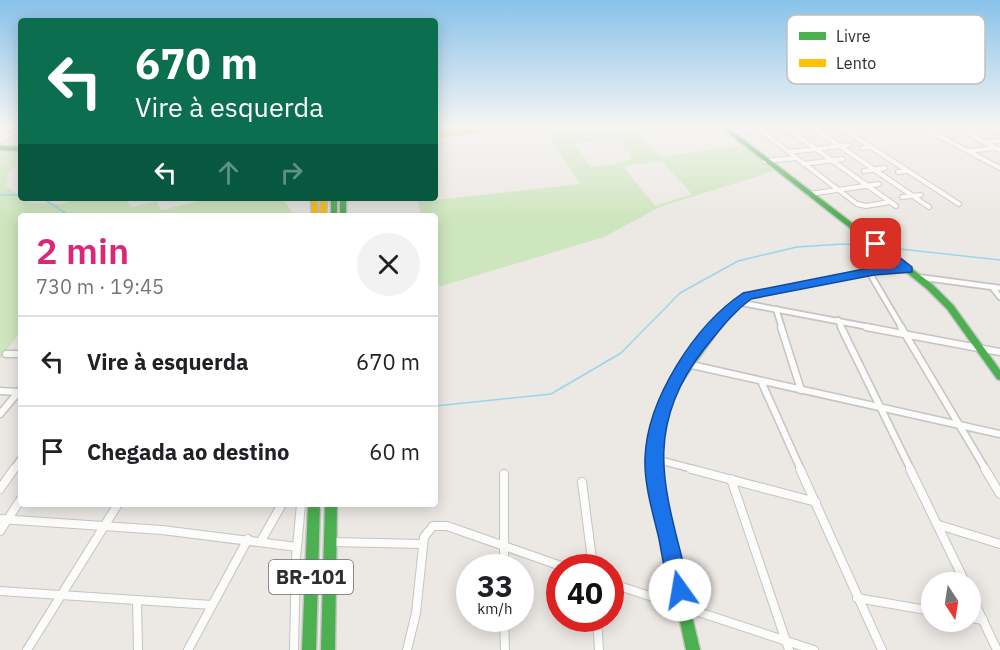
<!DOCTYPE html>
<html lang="pt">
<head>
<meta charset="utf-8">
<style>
  body { margin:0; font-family:"IBM Plex Sans",sans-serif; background:#f2f2f2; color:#202124; height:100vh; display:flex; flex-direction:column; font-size:22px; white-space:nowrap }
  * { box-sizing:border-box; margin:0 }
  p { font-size:20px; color:#757577 }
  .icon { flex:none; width:33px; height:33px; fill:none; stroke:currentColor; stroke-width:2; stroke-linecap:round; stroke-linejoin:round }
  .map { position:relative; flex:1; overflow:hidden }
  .side { position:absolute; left:18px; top:213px; width:420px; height:294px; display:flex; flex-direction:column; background:#fff; border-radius:6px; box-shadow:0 3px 15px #0003 }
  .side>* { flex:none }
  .banner { position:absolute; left:18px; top:18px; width:420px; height:183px; border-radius:6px; box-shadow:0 3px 15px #0003; background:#0b6e4f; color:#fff; overflow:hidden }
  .needle { width:39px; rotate:168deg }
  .buttons { position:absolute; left:921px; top:572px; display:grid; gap:12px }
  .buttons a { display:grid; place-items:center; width:60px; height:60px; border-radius:50%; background:#fff; box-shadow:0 3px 15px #0003; font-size:30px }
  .speed { position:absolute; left:456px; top:554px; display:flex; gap:12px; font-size:30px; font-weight:700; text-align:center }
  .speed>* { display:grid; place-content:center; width:78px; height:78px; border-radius:50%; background:#fff; box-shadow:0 3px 15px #0003; line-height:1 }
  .speed small { font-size:15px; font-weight:400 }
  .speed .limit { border:9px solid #d22; background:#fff; color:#111 }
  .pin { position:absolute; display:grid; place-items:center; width:51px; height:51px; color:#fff; margin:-26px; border-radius:12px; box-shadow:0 3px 9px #0006 }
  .me { position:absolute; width:66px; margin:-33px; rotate:347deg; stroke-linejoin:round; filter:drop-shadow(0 0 4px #0008) }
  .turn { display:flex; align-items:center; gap:21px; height:126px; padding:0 18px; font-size:27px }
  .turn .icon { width:78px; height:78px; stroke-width:2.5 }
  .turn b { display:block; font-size:42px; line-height:51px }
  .lanes { display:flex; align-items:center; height:57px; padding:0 18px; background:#0003; justify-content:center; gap:30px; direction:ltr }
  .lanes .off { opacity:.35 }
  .round { display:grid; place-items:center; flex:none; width:63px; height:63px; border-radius:32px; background:#f2f2f2 }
  .headline { display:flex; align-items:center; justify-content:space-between; height:102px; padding:0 18px }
  h1 { font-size:36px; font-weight:600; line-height:45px; color:#db2777 }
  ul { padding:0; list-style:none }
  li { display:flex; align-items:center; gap:18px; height:90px; padding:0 18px; border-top:2px solid #e0e0e0 }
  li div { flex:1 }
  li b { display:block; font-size:22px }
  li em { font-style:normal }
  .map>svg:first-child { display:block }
  .green { fill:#cee6be; fill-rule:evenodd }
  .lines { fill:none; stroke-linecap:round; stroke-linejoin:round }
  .stream { stroke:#99d6ec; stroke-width:1.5 }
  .street-far3-casing { stroke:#c5c4c5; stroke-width:6 }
  .street-far2-casing { stroke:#c5c4c5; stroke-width:8 }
  .street-far1-casing { stroke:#c5c4c5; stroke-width:9 }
  .street-casing { stroke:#c5c4c5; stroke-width:10 }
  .fast-casing { stroke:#c5c4c5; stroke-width:3 }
  .slow-casing { stroke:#c5c4c5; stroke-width:3 }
  .street-far3 { stroke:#fcfcfb; stroke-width:4 }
  .street-far2 { stroke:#fcfcfb; stroke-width:4.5 }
  .street-far1 { stroke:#fcfcfb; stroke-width:6 }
  .street { stroke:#fcfcfb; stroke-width:8 }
  .fast { fill:#4caf50; fill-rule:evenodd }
  .slow { fill:#ffc107; fill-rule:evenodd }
  .route { fill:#1a73e8; stroke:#114b97; stroke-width:1.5 }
  .labels { text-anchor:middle; stroke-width:4.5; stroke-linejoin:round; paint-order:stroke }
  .shield { fill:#fff; stroke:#6d6d6d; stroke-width:1.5 }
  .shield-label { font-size:20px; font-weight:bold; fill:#2e2e2e }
  .key { fill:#fff; stroke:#c0c0c0; stroke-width:1.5 }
  .key-label { font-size:16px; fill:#2e2e2e }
</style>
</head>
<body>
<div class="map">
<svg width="1000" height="650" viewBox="0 0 1000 650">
  <rect width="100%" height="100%" fill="#ece8e4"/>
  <!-- green -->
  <g class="green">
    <path d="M543 127H633L661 157 743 145 774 171 662 206 604 237 435 288V216H414L421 215 418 202 580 184ZM616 139 633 158 618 164 591 167 574 144ZM662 161 692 194 655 206 623 166Z"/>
    <path d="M0 150H21V163L8 172 7 187 29 203 63 204 75 198H124L132 207 157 201 161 210 213 198H282L295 216H21V331L0 359Z"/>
  </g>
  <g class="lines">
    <!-- stream -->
    <g class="stream">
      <path d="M0 195H21"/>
      <path d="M42 198 70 216"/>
      <path d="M882 247 1000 260"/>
      <path d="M435 406 551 394 621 353 680 293 738 261 797 247 842 244 874 246"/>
    </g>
    <defs>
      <g id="street-far3">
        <path d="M756 127 857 204 866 206 890 202"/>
        <path d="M785 127 896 206"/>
        <path d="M812 127 929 207"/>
        <path d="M840 127 959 204"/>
        <path d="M922 127 1000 168"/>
        <path d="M955 127 1000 150"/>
        <path d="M987 127 1000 133"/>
        <path d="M729 132 771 127"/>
        <path d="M0 140 21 129"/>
        <path d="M987 142 1000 141"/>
        <path d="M830 147 849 145"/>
        <path d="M862 148 871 147"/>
        <path d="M969 151 994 148"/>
        <path d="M789 152 826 148"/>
        <path d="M765 161 795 158"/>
        <path d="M803 164 843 159"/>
        <path d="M864 171 885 168"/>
        <path d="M898 172 907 171"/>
        <path d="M809 194 879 184"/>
        <path d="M902 197 921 195"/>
      </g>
      <g id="street-far2">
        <path d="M869 272 902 328"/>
        <path d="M918 277 1000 288"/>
        <path d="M992 287 1000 297"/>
        <path d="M737 302 874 328"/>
        <path d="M776 309 782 328"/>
        <path d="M838 320 842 328"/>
      </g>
      <g id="street-far1">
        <path d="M781 327 801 390"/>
        <path d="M841 327 911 470"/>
        <path d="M866 327 1000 352"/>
        <path d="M901 327 986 470"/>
        <path d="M6 354H21"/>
        <path d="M687 364 1000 434"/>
        <path d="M761 381 801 470"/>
        <path d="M0 391 19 392"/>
        <path d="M0 414 21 389"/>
        <path d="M655 459 697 470"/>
        <path d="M13 470 21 459"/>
      </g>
      <g id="street">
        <path d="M691 469 816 502"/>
        <path d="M800 469 882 650"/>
        <path d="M910 469 965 582"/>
        <path d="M985 469 1000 494"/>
        <path d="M504 474V567"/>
        <path d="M731 479 789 650"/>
        <path d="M582 482 593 567"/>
        <path d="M0 489 14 469"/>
        <path d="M0 519 162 530 297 547"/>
        <path d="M939 525 1000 544"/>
        <path d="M0 531 21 499"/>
        <path d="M261 541 282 504"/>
        <path d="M332 542 423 544"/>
        <path d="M610 583 814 650"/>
        <path d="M0 591 212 605"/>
        <path d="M970 593 997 650"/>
        <path d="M857 598 932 611"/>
        <path d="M137 601 138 650"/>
        <path d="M504 618 505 650"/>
        <path d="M597 618 599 650"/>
        <path d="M970 618 983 620"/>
        <path d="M27 650 118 504"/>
        <path d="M188 650 248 539"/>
        <path d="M294 650 296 558 301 504"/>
        <path d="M407 650 416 613 424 537 433 526H447L564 567"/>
      </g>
      <g id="fast">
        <path d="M721 127H727L933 285 953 305 1000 370V380L997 379 947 309 927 289 906 272 874 273 749 298 731 313 679 386 665 419 661 439V484L700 650H686L651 484V439L655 419 672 381 725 309 744 294 874 269 901 268Z"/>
        <path d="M0 146 21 147V151L0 150Z"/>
        <rect x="331" y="198" width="6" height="18"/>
        <rect x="340" y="198" width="6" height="18"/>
        <path d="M308 504H320L316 650H302Z"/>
        <path d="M325 504H337L335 650H321Z"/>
      </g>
      <g id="slow">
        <path d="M491 127H511L435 137V133Z"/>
        <path d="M311 198H317L318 216H312Z"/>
        <path d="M321 198H327L326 216H320Z"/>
      </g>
    </defs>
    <!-- street-far3 casing -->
    <use href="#street-far3" class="street-far3-casing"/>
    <!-- street-far2 casing -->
    <use href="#street-far2" class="street-far2-casing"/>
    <!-- street-far1 casing -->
    <use href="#street-far1" class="street-far1-casing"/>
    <!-- street casing -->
    <use href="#street" class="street-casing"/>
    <!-- fast casing -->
    <use href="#fast" class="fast-casing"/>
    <!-- slow casing -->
    <use href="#slow" class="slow-casing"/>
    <!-- street-far3 -->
    <use href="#street-far3" class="street-far3"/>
    <!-- street-far2 -->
    <use href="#street-far2" class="street-far2"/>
    <!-- street-far1 -->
    <use href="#street-far1" class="street-far1"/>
    <!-- street -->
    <use href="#street" class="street"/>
    <!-- fast -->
    <use href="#fast" class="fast"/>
    <!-- slow -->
    <use href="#slow" class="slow"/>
  </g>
  <!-- sky -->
  <linearGradient id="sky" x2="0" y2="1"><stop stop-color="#88c2ea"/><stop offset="0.58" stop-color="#f6f5f3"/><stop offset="1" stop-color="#f6f5f3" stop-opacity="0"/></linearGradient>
  <rect width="1000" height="218" fill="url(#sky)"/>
  <!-- route -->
  <path class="route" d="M872 242H880L912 267V272L874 275 751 299C732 313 719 331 704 349 638 434 668 497 690 590L687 598 680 601 672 598C665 579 663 559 659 539 653 513 644 485 645 458 647 399 695 325 743 293L874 267 896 266 872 247Z"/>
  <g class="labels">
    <!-- shield labels -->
    <rect class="shield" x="269" y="560" width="84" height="34" rx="4.5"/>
    <g class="shield-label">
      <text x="311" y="584">BR-101</text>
    </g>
  </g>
  <!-- legend -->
  <rect x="787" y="15" width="198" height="69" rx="9" class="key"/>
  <rect x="799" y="32" width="27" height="8" fill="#4caf50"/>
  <rect x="799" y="59" width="27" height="8" fill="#ffc107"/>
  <g class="key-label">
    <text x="836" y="42">Livre</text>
    <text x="836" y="69">Lento</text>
  </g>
</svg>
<div class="buttons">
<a><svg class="needle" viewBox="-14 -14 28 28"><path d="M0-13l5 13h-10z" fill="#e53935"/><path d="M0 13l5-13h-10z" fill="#757577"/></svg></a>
</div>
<div class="speed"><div>33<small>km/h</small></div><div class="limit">40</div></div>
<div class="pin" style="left:876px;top:244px;background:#d93025"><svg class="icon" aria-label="arrive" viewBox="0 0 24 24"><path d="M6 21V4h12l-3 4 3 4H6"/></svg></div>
<svg class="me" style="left:680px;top:590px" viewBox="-20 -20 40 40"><circle r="19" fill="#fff"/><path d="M0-13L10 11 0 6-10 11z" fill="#1a73e8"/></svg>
<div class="banner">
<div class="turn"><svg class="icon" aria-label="left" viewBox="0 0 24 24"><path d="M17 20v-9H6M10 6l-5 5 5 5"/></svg><div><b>670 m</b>Vire à esquerda</div></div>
<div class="lanes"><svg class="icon" aria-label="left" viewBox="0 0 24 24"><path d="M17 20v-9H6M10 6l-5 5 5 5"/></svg><svg class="icon off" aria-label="ahead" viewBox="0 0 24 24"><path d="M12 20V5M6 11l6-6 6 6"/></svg><svg class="icon off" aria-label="right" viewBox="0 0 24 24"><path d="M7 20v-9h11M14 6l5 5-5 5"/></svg></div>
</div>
<section class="side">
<div class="headline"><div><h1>2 min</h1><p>730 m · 19:45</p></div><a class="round"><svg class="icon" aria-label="close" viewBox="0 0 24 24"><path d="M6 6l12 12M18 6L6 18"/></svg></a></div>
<ul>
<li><svg class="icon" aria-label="left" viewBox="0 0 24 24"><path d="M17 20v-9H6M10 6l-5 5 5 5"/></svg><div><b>Vire à esquerda</b></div><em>670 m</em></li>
<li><svg class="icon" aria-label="arrive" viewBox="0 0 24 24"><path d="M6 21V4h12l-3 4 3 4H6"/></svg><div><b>Chegada ao destino</b></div><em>60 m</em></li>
</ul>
</section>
</div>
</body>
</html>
